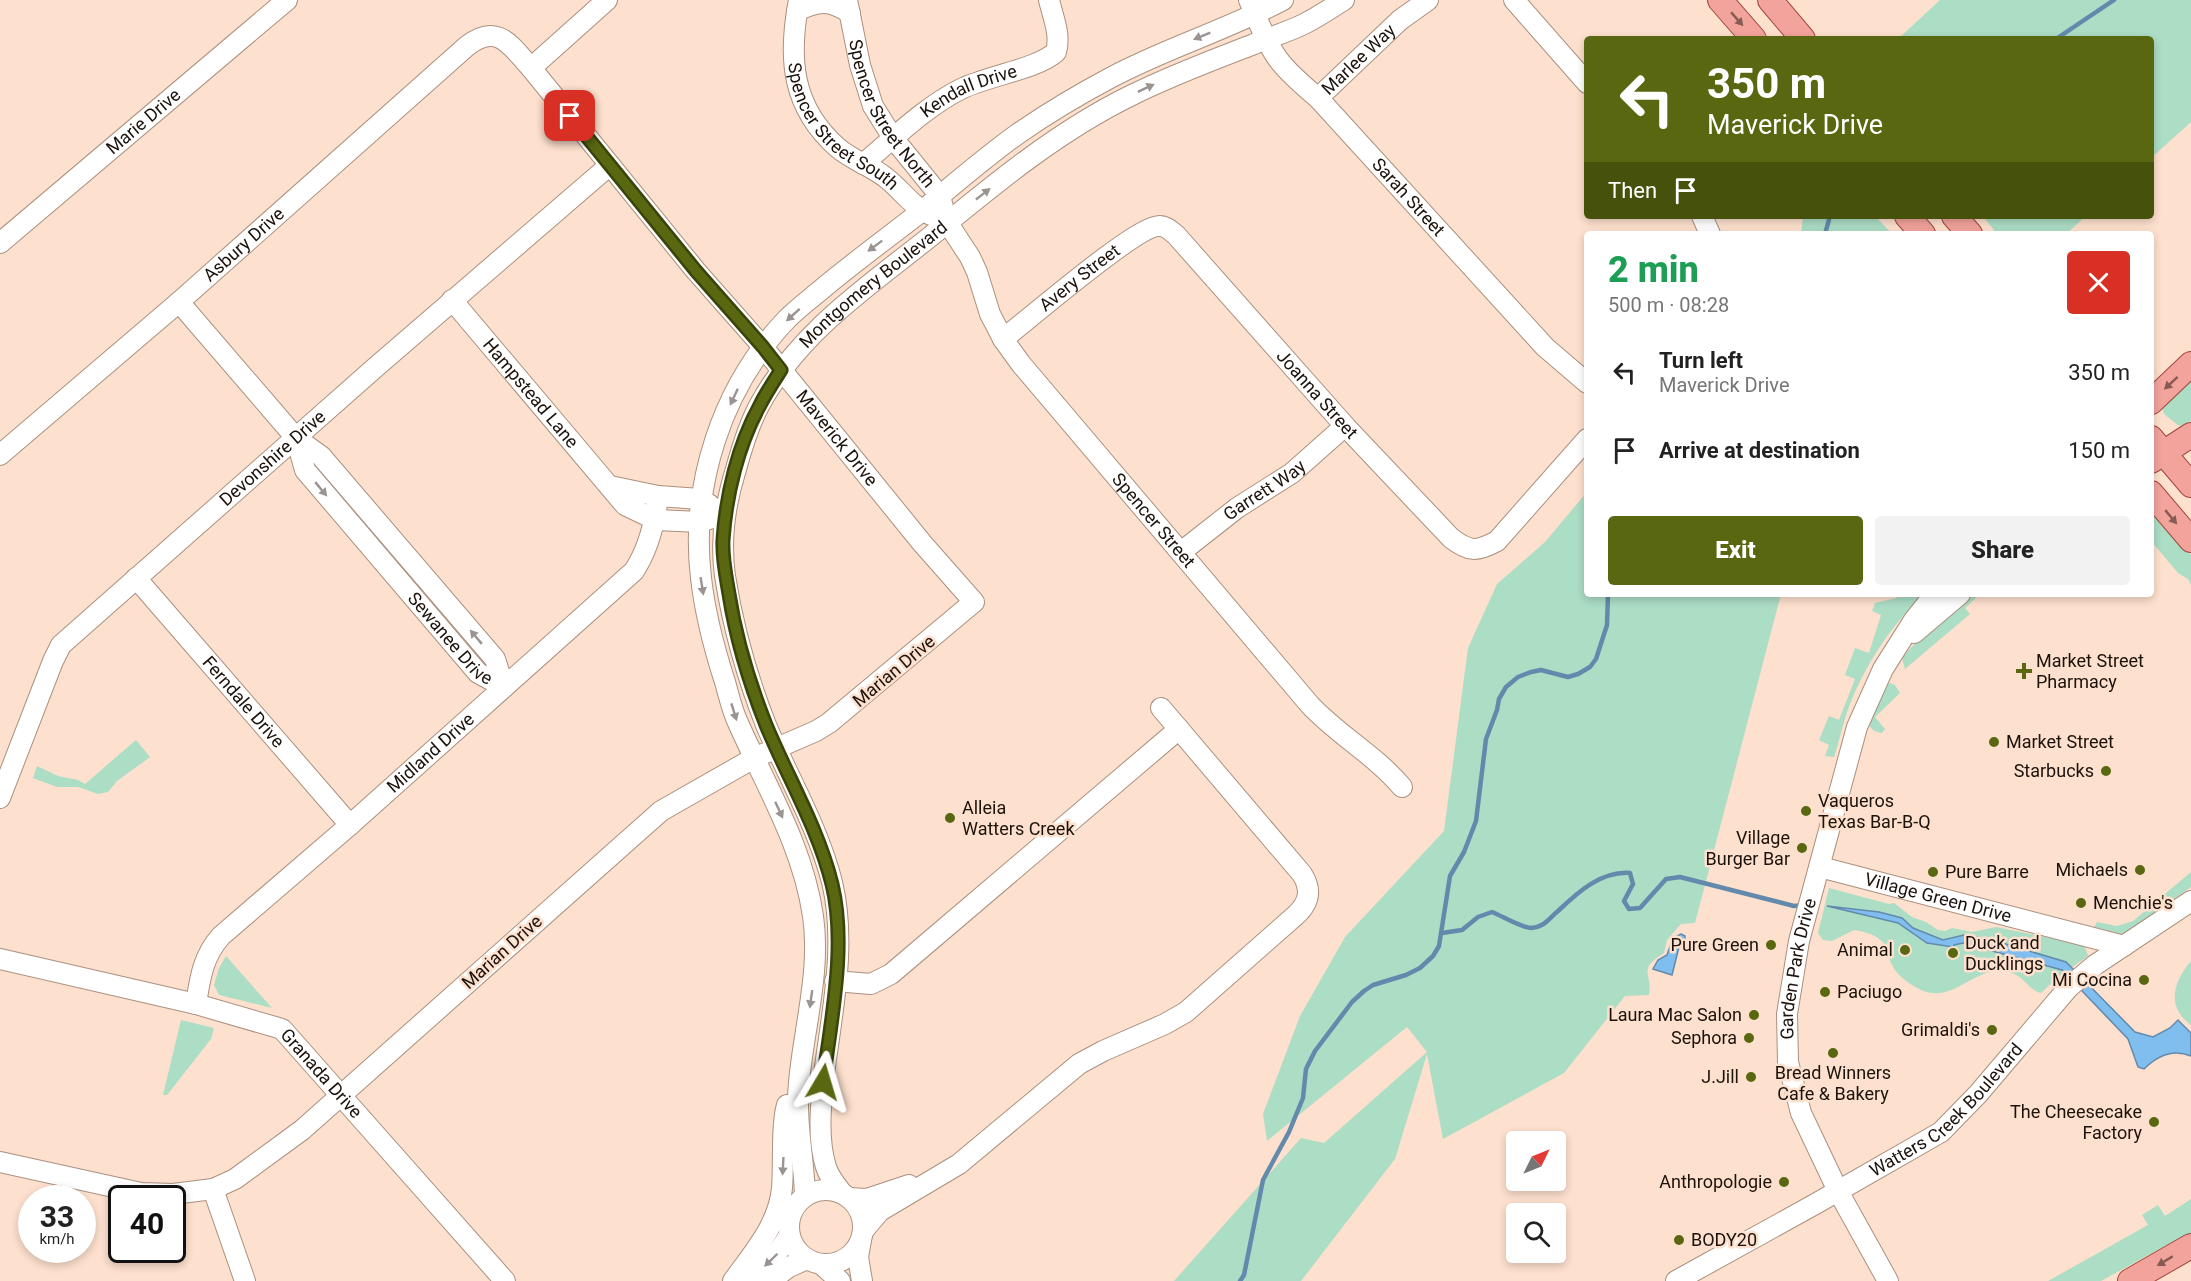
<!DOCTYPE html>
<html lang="en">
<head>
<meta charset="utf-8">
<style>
  body { margin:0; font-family:Roboto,sans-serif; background:#f2f2f2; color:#222; height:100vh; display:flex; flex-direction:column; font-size:22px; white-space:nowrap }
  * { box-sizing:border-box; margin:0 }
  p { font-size:20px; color:#767676 }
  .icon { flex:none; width:33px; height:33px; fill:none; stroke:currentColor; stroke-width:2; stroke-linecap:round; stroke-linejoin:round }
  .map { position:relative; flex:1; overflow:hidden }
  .details { position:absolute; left:1584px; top:231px; width:570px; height:366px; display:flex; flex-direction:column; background:#fff; border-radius:6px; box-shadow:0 3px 9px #0003 }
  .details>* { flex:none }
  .banner { position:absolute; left:1584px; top:36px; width:570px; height:183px; border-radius:6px; box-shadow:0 3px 9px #0003; background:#586710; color:#fff; overflow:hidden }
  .needle { width:39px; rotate:47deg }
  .tools { position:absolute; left:1506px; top:1131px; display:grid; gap:12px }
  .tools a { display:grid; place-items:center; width:60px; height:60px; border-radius:6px; background:#fff; box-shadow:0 3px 9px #0003; font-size:30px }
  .speed { position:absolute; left:18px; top:1185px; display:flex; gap:12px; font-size:30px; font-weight:700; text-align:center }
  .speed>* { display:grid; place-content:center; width:78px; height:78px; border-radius:50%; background:#fff; box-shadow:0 3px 9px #0003; line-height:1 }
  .speed small { font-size:15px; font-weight:400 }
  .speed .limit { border:3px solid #111; border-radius:9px; background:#fff; color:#111 }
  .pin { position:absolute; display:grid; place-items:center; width:51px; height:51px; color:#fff; margin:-26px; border-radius:12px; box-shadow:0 3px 9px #0006 }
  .me { position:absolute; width:66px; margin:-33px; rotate:7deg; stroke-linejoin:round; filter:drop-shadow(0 0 4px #0008) }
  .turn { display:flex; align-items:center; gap:21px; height:126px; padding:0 24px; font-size:27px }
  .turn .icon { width:78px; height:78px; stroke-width:2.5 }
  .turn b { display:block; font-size:42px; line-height:51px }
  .then { display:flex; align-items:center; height:57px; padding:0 24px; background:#0003; gap:12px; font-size:22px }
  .round { display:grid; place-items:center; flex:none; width:63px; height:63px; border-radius:6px; background:#f2f2f2 }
  .headline { display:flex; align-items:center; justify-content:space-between; height:102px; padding:0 24px }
  h1 { font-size:36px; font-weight:800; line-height:45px; color:#1e9e55 }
  .action { display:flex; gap:12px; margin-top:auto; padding:12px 24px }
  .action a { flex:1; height:69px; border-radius:6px; background:#586710; color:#fff; font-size:24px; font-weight:800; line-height:69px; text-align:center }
  .action a+a { background:#f2f2f2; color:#222 }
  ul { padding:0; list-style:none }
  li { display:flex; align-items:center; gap:18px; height:78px; padding:0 24px }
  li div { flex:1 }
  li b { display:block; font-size:22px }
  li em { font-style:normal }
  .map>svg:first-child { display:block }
  .green { fill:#acddc5 }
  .water { fill:#81bef0; stroke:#638aac; stroke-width:1.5 }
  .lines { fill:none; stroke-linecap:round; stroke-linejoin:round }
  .stream { stroke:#638aac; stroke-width:4.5 }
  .minor-casing { stroke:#ab907f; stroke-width:22 }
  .major-casing { stroke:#a1483e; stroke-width:26 }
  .minor { stroke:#fff; stroke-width:20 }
  .major { stroke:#f2a39b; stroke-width:24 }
  .oneway { fill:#875a54 }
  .oneway2 { fill:#999492 }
  .route-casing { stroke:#39430a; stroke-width:15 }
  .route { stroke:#586710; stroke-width:10 }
  .poi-dot { fill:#586710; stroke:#fde0cd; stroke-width:2 }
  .labels { text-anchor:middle; stroke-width:5; stroke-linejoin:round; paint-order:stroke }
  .street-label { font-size:18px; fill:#1c120c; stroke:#fde0cd }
  .poi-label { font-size:18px; fill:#1c120c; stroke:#fde0cd; text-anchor:end }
</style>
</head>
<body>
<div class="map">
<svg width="2191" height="1281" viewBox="0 0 2191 1281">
  <rect width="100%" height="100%" fill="#fde0cd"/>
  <!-- green -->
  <g class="green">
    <path d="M1940 0H2191V122L2151 158V39H1898Z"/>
    <path d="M1803 216H1875L1892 234H1801Z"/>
    <path d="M1983 216H2086L2066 234H1997Z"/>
    <path d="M2191 379V421L2179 426 2164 414 2161 405Z"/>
    <path d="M1587 492V594H1781L1695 923 1681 924 1667 940 1664 953C1636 970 1653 973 1649 995L1625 996 1564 1073 1443 1139 1427 1054 1395 1159 1301 1281H1174L1301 1138 1324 1143 1427 1052 1407 1027 1267 1141 1263 1114 1300 1016 1345 937 1444 831 1468 648 1497 584 1545 542Z"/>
    <path d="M2151 509 2191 555V585L2188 579 2178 573 2151 541Z"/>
    <path d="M1901 594H1924C1890 626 1863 668 1847 712 1842 727 1839 742 1834 757L1825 756 1829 745 1819 740 1829 716 1839 720 1855 679 1845 675 1855 648 1869 653 1881 615 1872 611 1875 603 1896 598Z"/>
    <path d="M1970 594H1973L1976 598 1965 608 1970 614 1905 669 1902 658C1922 634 1946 614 1970 594Z"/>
    <path d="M1890 683 1895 685 1900 693 1875 717 1885 729 1882 733C1874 732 1870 729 1868 722L1886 684Z"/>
    <path d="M136 740 150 757 117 781 108 792 98 794 78 787H57L33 778 37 766 58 776 78 780 85 784Z"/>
    <path d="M2191 872V887L2128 931 2121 934 2094 927 2097 922 2117 926 2133 921Z"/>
    <path d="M1829 888 1889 904 1894 903 1912 917 1926 922 1938 930 1945 931 1952 928 1972 932 1996 927 2080 944 2085 947 2088 956 2058 977 2041 993C2026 989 2024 973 2003 971 1973 968 1953 1004 1921 990 1909 984 1896 975 1891 963 1889 959 1889 954 1887 949 1882 936 1867 932 1854 930L1832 941 1823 940 1818 933Z"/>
    <path d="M226 956 272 1008 219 995 214 985 219 968Z"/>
    <path d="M2191 961V1025C2166 1007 2173 982 2191 961Z"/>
    <path d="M181 1020 214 1028 211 1039 167 1095H163Z"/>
    <path d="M2191 1199V1235L2165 1246 2101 1281H2048L2148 1225 2142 1215 2158 1205 2165 1216Z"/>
  </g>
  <!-- water -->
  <g class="water">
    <path d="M1827 906 1879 912 1902 918 1913 928 1943 940 1964 935 1989 939 2066 962 2135 1032 2153 1037 2170 1028 2178 1020 2191 1033V1056C2172 1048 2157 1056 2144 1069L2138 1067 2128 1039 2062 970 1963 943 1954 945 1953 947 1927 943 1898 923Z"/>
    <path d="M1681 934 1685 936V939L1680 943 1672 975 1653 969 1658 960 1667 955 1673 938Z"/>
  </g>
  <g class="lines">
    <!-- stream -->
    <g class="stream">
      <path d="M2056 39 2114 0"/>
      <path d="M1825 234 1830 216"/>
      <path d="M1442 933 1462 930 1478 917 1492 912C1502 916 1522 928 1531 928 1545 927 1548 919 1558 911 1578 892 1601 871 1630 873L1633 884 1624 901 1629 909 1640 908 1666 879 1680 877 1794 906 1803 905"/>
      <path d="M1240 1281 1244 1275 1263 1180 1289 1132 1303 1098 1306 1069 1315 1051 1352 1002 1364 991 1373 985 1406 975 1420 968 1433 956 1439 946 1450 876 1464 852 1476 821 1486 739 1497 710 1499 699 1506 687 1518 677 1531 672 1541 670 1568 677 1578 674 1590 667 1596 659 1607 625 1608 594"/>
    </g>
    <defs>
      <g id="minor">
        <path id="s1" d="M799 0C788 57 791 107 838 148 852 160 871 166 885 177 901 189 912 207 931 215"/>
        <path id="s2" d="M847 0 860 65 873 106 893 138 940 196 947 222 970 257 977 272 990 314 1003 339 1021 364 1310 705C1338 735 1375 755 1402 787"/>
        <path id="s3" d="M1249 0C1258 20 1265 41 1278 59 1289 74 1304 86 1318 98L1545 347 1587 383"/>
        <path d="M1514 0 1587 83"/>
        <path d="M797 11C819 0 830 0 850 13"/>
        <path d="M531 68 607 0"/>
        <path id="s4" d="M1318 98 1400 20 1428 0"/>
        <path id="s5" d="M863 164C894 138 925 107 961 89 987 76 1037 69 1056 52 1061 35 1053 17 1049 0"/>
        <path d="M1702 216 1710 234"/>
        <path id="s6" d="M0 243 287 0"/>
        <path id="s7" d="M452 300 625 505 656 520 700 522 712 518"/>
        <path d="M179 302 296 438 321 456 495 659 504 687"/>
        <path id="s8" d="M1003 339C1027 321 1138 224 1160 226 1166 226 1171 231 1176 235L1345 426 1451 538C1469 552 1477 552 1497 541L1587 439"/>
        <path id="s9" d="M296 438 305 470 478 673 504 687"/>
        <path id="s10" d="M0 455 179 302 467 46C498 22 511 46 531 68L696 271 763 347 922 543 974 602 829 723 816 731 754 758 661 811 302 1130 235 1179 213 1189 173 1194 141 1193 0 1162"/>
        <path d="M610 486 658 496 700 499 710 505"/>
        <path id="s11" d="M1181 552 1237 508 1292 473 1345 426"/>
        <path id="s12" d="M136 578 350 825"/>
        <path d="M1914 633 1960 594"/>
        <path id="s13" d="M0 798 53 661 61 645 377 366 610 165"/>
        <path id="s14" d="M1820 867 2124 946"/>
        <path id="s15" d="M0 959 196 1004 282 1029 505 1281"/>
        <path d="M835 981 871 984 891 974 1179 729"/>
        <path id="s16" d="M196 1004C200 978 203 956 221 936L350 825 634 571C649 548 655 523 658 496"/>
        <path d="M213 1189 245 1281"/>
        <circle cx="826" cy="1227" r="37"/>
        <path id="s17" d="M842 1193C836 1185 829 1177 826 1167 817 1138 821 1103 824 1074 832 1012 847 944 832 882 818 827 788 777 766 725 747 677 733 627 725 576 720 540 725 504 736 469 742 447 749 424 760 404 801 329 872 284 936 232 998 181 1060 130 1132 95 1172 75 1213 60 1254 44 1270 37 1288 32 1304 24 1318 17 1331 8 1344 0"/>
        <path d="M805 1196C804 1158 795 1121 799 1082 804 1027 821 971 813 916 803 847 767 788 739 725 732 711 729 696 725 682 714 648 705 613 701 578 690 485 722 387 787 319 798 308 810 299 822 289 853 263 886 239 918 214 951 187 984 158 1019 133 1048 113 1078 95 1110 78 1166 48 1227 30 1283 0"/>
        <path d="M849 1198 867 1199 909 1185"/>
        <path d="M863 1231 880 1211 959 1164 1079 1064 1103 1051 1165 1024 1186 1012 1296 915C1309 903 1312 890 1302 874L1161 708"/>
        <path d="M861 1240 858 1257 862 1281"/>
        <path d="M821 1264 840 1281"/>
        <path d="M733 1281C753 1253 779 1224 782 1188 784 1165 781 1125 787 1105"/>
        <path d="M748 1281C764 1267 779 1254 789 1235"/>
        <path d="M770 1281 789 1267 807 1259"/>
        <path id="s18" d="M1676 1281 1817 1203 1941 1132 1978 1094 2069 987 2095 965 2191 901"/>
        <path id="s19" d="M1888 1281 1838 1191 1801 1113 1788 1062 1787 1014 1799 941 1857 727 1883 669 1914 620 1935 594"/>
      </g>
      <g id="major">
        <path d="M1720 0 1754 39"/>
        <path d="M1770 0 1803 39"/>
        <path d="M1907 216 1923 234"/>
        <path d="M1954 216 1970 234"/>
        <path d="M2151 402 2191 364"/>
        <path d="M2151 438 2191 485"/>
        <path d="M2151 461 2191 435"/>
        <path d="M2151 493 2191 540"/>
        <path d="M2130 1281 2191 1246"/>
      </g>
    </defs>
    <!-- minor casing -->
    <use href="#minor" class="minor-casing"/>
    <!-- major casing -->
    <use href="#major" class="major-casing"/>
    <!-- minor -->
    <use href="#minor" class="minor"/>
    <!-- major -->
    <use href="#major" class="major"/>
  </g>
  <!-- one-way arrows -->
  <defs><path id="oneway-solid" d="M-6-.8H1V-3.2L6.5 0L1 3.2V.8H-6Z" transform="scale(1.5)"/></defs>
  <g class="oneway">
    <use href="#oneway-solid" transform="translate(1737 19) rotate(49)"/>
    <use href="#oneway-solid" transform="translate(2171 383) rotate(137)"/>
    <use href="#oneway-solid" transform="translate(2171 517) rotate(50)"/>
    <use href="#oneway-solid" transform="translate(2165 1261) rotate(149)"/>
  </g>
  <g class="oneway2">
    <use href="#oneway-solid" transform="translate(1202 36) rotate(158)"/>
    <use href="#oneway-solid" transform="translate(1146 88) rotate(-25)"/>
    <use href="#oneway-solid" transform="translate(983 194) rotate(-38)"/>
    <use href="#oneway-solid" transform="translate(875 246) rotate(143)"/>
    <use href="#oneway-solid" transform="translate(793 315) rotate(138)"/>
    <use href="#oneway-solid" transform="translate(734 397) rotate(115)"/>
    <use href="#oneway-solid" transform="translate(321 489) rotate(50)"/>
    <use href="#oneway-solid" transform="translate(702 586) rotate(81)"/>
    <use href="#oneway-solid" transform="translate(476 637) rotate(-130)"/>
    <use href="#oneway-solid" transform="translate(734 712) rotate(73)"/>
    <use href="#oneway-solid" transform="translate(779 810) rotate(65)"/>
    <use href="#oneway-solid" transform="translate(811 999) rotate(98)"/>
    <use href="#oneway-solid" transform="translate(783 1166) rotate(93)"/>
    <use href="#oneway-solid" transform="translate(771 1260) rotate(136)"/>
  </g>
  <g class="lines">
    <defs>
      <path id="route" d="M570 116 696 271 763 347 781 370C774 381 766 393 760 405 738 445 726 495 723 540 722 558 726 576 729 594 736 639 749 682 766 725 788 778 818 828 832 884 847 945 831 1020 823 1082"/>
    </defs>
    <!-- route casing -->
    <use href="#route" class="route-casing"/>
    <!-- route -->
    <use href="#route" class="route"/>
  </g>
  <!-- markers -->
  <g class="poi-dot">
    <path d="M2021 662h6v6h6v6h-6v6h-6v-6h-6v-6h6z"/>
    <circle cx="1994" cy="742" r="6"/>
    <circle cx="2106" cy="771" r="6"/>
    <circle cx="1806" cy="811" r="6"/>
    <circle cx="950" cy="818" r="6"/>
    <circle cx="1802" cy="848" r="6"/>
    <circle cx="2140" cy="870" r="6"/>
    <circle cx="1933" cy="872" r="6"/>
    <circle cx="2081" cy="903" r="6"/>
    <circle cx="1771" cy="945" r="6"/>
    <circle cx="1905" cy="950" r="6"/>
    <circle cx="1953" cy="953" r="6"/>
    <circle cx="2144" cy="980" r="6"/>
    <circle cx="1825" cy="992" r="6"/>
    <circle cx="1754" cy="1015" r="6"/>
    <circle cx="1992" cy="1030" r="6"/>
    <circle cx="1749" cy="1038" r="6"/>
    <circle cx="1833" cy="1053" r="6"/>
    <circle cx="1751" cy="1077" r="6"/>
    <circle cx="2154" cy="1122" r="6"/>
    <circle cx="1784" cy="1182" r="6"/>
    <circle cx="1679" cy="1240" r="6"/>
  </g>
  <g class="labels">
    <!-- street labels -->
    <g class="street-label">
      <text dy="6" stroke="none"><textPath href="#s4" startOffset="56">Marlee Way</textPath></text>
      <text dy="6" stroke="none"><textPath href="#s5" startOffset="130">Kendall Drive</textPath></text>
      <text dy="6" stroke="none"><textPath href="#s2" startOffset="124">Spencer Street North</textPath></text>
      <text dy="6" stroke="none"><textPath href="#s6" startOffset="188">Marie Drive</textPath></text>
      <text dy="6" stroke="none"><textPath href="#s1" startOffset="147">Spencer Street South</textPath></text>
      <text dy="6" stroke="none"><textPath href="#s3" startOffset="256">Sarah Street</textPath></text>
      <text dy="6" stroke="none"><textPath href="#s10" startOffset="322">Asbury Drive</textPath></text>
      <text dy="6" stroke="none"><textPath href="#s8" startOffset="98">Avery Street</textPath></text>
      <text dy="6" stroke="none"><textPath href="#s17" startOffset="987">Montgomery Boulevard</textPath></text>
      <text dy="6" stroke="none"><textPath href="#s7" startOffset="122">Hampstead Lane</textPath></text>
      <text dy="6" stroke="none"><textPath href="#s8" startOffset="426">Joanna Street</textPath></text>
      <text dy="6" stroke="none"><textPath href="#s10" startOffset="1180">Maverick Drive</textPath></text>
      <text dy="6" stroke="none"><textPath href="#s13" startOffset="447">Devonshire Drive</textPath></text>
      <text dy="6" stroke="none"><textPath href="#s11" startOffset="104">Garrett Way</textPath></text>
      <text dy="6" stroke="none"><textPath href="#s2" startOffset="615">Spencer Street</textPath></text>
      <text dy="6" stroke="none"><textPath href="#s9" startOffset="256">Sewanee Drive</textPath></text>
      <text transform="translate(894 671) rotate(-40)" y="6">Marian Drive</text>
      <text dy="6" stroke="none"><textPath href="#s12" startOffset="164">Ferndale Drive</textPath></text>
      <text dy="6" stroke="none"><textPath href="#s16" startOffset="352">Midland Drive</textPath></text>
      <text dy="6" stroke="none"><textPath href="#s14" startOffset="122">Village Green Drive</textPath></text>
      <text transform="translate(502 952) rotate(-42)" y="6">Marian Drive</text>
      <text dy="6" stroke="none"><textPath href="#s19" startOffset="336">Garden Park Drive</textPath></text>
      <text dy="6" stroke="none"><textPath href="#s15" startOffset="350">Granada Drive</textPath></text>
      <text dy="6" stroke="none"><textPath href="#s18" startOffset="322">Watters Creek Boulevard</textPath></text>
    </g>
    <!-- poi labels -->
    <g class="poi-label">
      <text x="2036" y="667" text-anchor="start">Market Street<tspan x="2036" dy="21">Pharmacy</tspan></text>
      <text x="2006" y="748" text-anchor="start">Market Street</text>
      <text x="2094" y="777">Starbucks</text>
      <text x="1818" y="807" text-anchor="start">Vaqueros<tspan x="1818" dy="21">Texas Bar-B-Q</tspan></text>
      <text x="962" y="814" text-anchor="start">Alleia<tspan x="962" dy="21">Watters Creek</tspan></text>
      <text x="1790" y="844">Village<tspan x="1790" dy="21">Burger Bar</tspan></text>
      <text x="2128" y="876">Michaels</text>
      <text x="1945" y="878" text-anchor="start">Pure Barre</text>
      <text x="2093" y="909" text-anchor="start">Menchie's</text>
      <text x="1965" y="949" text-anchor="start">Duck and<tspan x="1965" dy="21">Ducklings</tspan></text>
      <text x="1759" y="951">Pure Green</text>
      <text x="1893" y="956">Animal</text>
      <text x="2132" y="986">Mi Cocina</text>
      <text x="1837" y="998" text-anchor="start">Paciugo</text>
      <text x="1742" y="1021">Laura Mac Salon</text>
      <text x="1980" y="1036">Grimaldi's</text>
      <text x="1737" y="1044">Sephora</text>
      <text x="1833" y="1079" text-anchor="middle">Bread Winners<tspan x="1833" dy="21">Cafe &amp; Bakery</tspan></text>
      <text x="1739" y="1083">J.Jill</text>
      <text x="2142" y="1118">The Cheesecake<tspan x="2142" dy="21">Factory</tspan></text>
      <text x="1772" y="1188">Anthropologie</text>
      <text x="1691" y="1246" text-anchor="start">BODY20</text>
    </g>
  </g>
</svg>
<div class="tools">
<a><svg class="needle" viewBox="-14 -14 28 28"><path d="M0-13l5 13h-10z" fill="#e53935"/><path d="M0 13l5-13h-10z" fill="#767676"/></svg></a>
<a><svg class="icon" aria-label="search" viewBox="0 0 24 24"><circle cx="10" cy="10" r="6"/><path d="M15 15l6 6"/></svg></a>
</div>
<div class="speed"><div>33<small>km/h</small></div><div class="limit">40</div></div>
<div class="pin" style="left:570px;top:116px;background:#d93025"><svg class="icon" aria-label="arrive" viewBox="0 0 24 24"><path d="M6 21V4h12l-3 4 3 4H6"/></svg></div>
<svg class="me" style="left:823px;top:1082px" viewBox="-20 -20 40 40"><path d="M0-17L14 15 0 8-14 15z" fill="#586710" stroke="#fff" stroke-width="4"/></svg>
<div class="banner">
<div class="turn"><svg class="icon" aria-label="left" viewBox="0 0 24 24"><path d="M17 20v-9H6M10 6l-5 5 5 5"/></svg><div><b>350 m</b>Maverick Drive</div></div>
<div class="then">Then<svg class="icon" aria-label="arrive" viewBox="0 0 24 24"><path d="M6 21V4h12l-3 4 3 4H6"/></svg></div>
</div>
<section class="details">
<div class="headline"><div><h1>2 min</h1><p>500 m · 08:28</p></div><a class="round" style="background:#d93025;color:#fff"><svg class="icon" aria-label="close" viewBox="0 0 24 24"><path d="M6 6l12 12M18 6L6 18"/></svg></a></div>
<ul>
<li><svg class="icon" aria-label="left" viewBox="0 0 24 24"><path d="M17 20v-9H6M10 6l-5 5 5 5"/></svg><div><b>Turn left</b><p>Maverick Drive</p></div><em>350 m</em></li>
<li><svg class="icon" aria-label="arrive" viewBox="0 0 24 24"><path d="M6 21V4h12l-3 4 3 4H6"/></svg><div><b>Arrive at destination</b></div><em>150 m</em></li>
</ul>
<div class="action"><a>Exit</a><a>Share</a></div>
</section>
</div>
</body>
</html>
